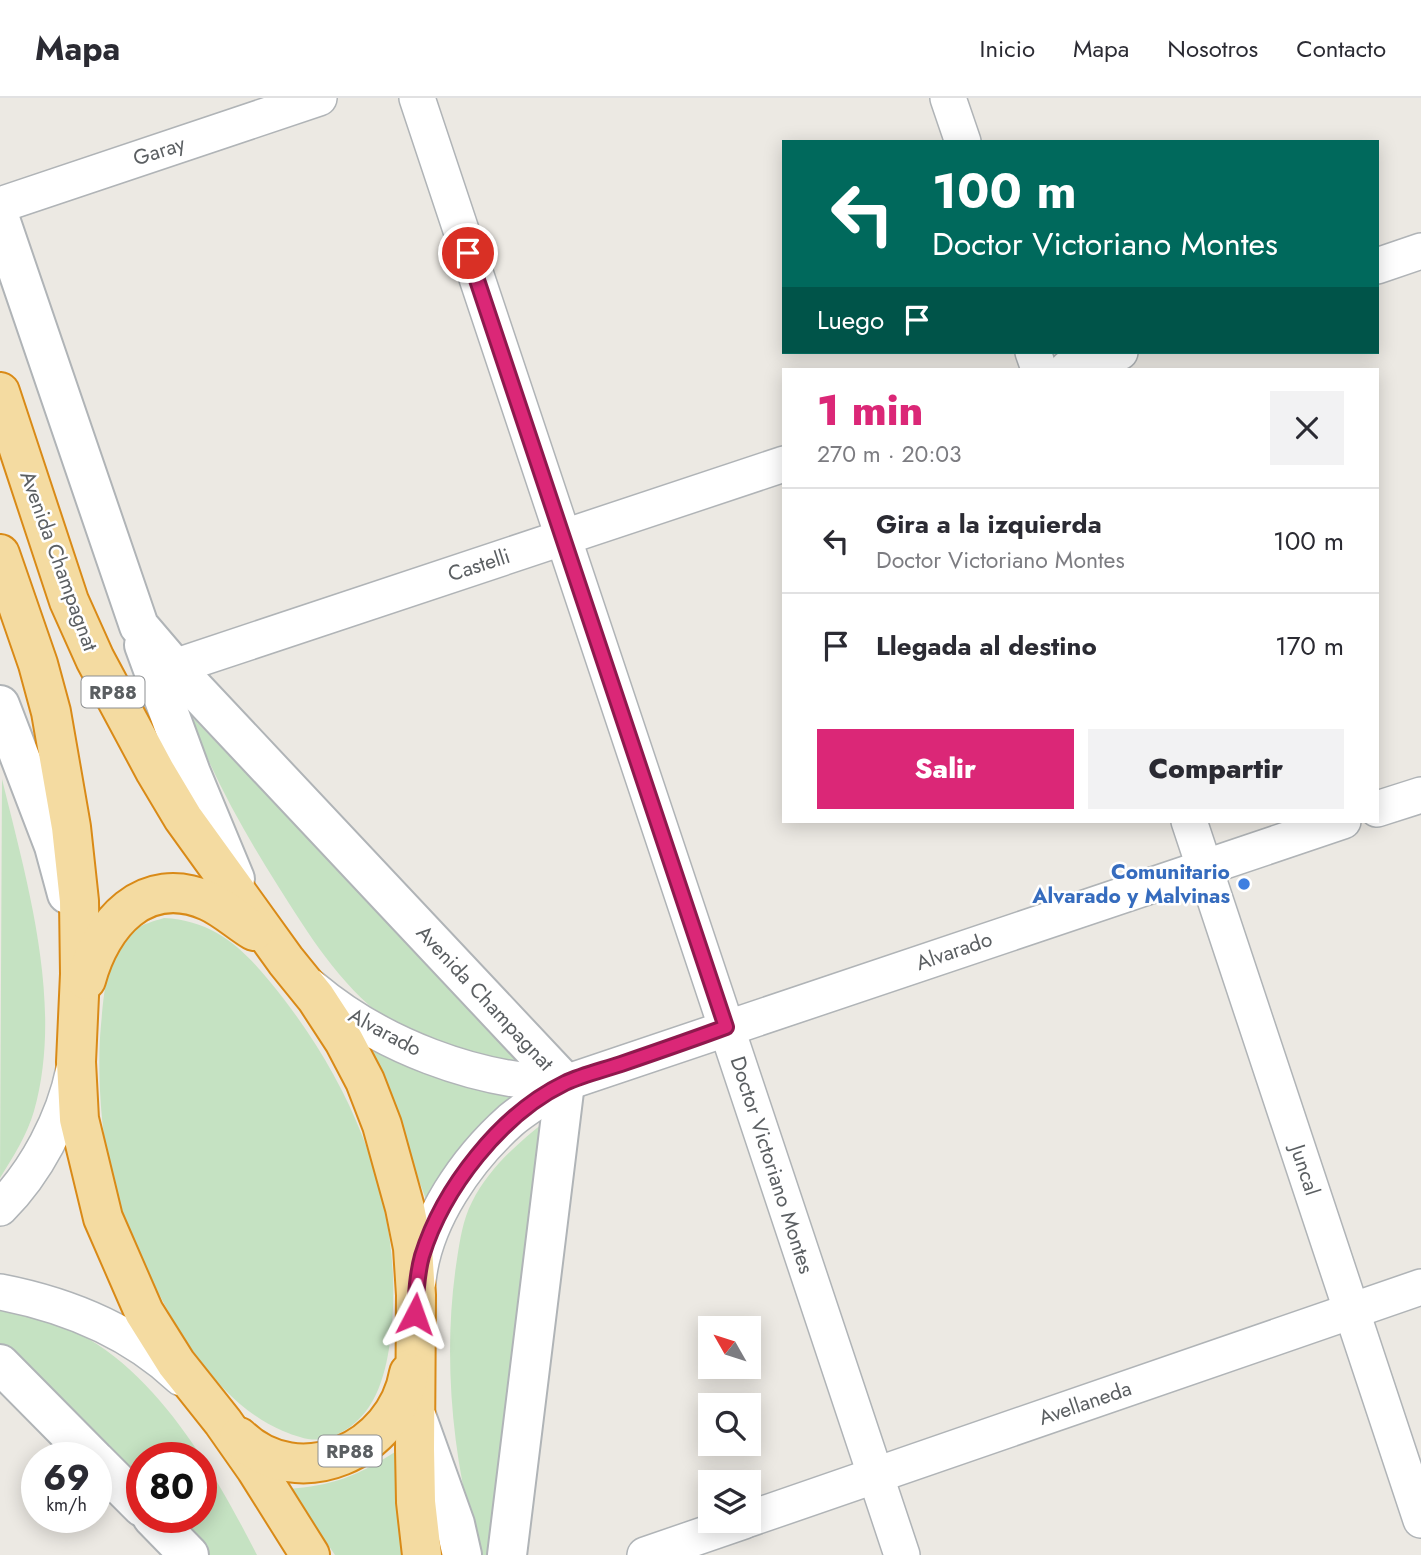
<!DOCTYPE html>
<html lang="es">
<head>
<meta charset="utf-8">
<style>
  body { margin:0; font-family:Jost,sans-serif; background:#f2f2f3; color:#2b2b33; height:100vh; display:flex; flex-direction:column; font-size:26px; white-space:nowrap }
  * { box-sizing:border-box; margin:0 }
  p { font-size:23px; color:#7c7c81 }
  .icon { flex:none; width:38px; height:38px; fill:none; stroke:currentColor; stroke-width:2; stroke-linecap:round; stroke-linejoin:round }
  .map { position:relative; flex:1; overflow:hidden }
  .details { position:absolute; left:782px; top:270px; width:597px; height:455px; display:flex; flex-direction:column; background:#fff; border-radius:0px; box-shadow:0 4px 18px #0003 }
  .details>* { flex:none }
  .hud { position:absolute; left:782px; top:42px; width:597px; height:214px; border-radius:0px; box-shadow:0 4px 18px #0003; background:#00695c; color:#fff; overflow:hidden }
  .needle { width:46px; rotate:309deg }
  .fabs { position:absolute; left:698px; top:1218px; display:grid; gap:14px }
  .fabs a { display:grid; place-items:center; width:63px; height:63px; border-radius:0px; background:#fff; box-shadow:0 4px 18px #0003; font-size:35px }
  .speed { position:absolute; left:21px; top:1344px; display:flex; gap:14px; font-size:35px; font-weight:700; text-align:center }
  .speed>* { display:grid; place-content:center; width:91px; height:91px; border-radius:50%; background:#fff; box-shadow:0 4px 18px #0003; line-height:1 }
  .speed small { font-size:18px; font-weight:400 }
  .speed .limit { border:10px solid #d22; background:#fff; color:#111 }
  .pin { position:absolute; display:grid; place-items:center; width:60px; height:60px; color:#fff; margin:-30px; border:4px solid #fff; border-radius:50%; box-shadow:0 2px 7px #0007 }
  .me { position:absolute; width:77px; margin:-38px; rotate:4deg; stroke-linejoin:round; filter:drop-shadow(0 0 5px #0008) }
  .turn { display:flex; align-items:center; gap:24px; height:147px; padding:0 35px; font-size:32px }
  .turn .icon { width:91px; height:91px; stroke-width:2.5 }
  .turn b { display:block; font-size:49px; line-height:60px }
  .then { display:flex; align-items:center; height:66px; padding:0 35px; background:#0003; gap:14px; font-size:26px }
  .round { display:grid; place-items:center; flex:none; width:74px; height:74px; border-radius:0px; background:#f2f2f3 }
  .overview { display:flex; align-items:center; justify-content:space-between; height:119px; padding:0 35px }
  h1 { font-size:42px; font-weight:800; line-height:52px; color:#db2777 }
  .cta { display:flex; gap:14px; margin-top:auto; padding:14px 35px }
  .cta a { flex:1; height:80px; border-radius:0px; background:#db2777; color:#fff; font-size:28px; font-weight:800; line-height:80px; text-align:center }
  .cta a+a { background:#f2f2f3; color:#2b2b33 }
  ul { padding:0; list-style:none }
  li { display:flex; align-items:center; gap:21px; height:105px; padding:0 35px; border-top:2px solid #e1e1e2 }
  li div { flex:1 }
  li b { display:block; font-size:26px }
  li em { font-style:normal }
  header { display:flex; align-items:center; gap:42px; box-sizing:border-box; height:98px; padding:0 35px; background:#fff; border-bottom:2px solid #e1e1e2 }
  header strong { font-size:33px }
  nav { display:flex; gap:38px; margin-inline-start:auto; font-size:24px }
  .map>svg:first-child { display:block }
  .green { fill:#c5e2c2 }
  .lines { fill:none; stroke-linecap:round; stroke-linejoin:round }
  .minor-casing { stroke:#b0b4b7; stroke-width:38 }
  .tertiary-casing { stroke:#b0b4b7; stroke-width:42 }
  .trunk-casing { stroke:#d98a17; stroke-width:42 }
  .minor { stroke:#fff; stroke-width:35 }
  .tertiary { stroke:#fff; stroke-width:38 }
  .trunk { stroke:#f4dba1; stroke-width:38 }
  .route-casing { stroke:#8e194d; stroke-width:18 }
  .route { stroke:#db2777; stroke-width:12 }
  .shop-dot { fill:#3f7fe0; stroke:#fff; stroke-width:2.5 }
  .labels { text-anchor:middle; stroke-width:5; stroke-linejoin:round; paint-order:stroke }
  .shield { fill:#fff; stroke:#8c8f91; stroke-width:2 }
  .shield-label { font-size:19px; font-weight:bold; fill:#5b5f62 }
  .street-label { font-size:21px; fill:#5b5f62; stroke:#fff }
  .shop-label { font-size:21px; font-weight:bold; fill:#366cbe; stroke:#fff; text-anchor:end }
</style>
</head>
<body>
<header>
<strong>Mapa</strong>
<nav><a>Inicio</a><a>Mapa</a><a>Nosotros</a><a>Contacto</a></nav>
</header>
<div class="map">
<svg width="1421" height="1457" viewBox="0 0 1421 1457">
  <rect width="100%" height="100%" fill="#ece9e3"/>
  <!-- green -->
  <g class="green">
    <path d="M190 617 522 962C494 963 480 958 454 951 444 948 433 946 423 942 355 912 316 848 278 788 244 734 212 678 190 617Z"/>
    <path d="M2 681C27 784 64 907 34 1013 27 1037 13 1059 0 1080Z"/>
    <path d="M164 820C221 823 250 858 283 900 358 997 407 1119 390 1244 385 1280 374 1319 338 1336 318 1346 303 1341 283 1333 203 1300 149 1185 120 1107 102 1061 96 977 101 927 104 896 106 852 134 832 143 826 154 823 164 820Z"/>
    <path d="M358 936 537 993 427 1104 385 992Z"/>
    <path d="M547 1022 491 1457H480C452 1363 442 1257 457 1161 460 1142 463 1121 472 1104 489 1070 518 1045 547 1022Z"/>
    <path d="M0 1213C129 1221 204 1354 257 1457H207L170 1419H201V1360H142V1390L0 1246Z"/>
    <path d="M395 1354 396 1402 403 1457H335L301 1407 288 1391C331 1388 358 1378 395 1354Z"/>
  </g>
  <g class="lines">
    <defs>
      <g id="minor">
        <path d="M417 0 902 1457"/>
        <path d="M948 0 963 44"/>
        <path d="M0 107 319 0"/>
        <path d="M1377 168 1421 153"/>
        <path d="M1033 254 1039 271"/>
        <path d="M1067 271 1120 254"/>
        <path d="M174 569 784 366"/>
        <path d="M1377 711 1421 697"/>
        <path d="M1189 723 1421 1422"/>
        <path d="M311 889C378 946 477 985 565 985"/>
        <path d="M0 1110C36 1074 64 1021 74 971"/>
        <path d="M418 1183C424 1122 467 1061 511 1022 528 1008 547 997 565 985L1343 723"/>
        <path d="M0 1194C67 1207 130 1232 181 1280"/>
        <path d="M749 1421 1421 1189"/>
        <path d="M645 1457 744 1423"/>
      </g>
      <g id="tertiary">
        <path d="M0 121 139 528 174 569 565 985 507 1457"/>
        <path d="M144 547 191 675 235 781"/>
        <path d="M0 607 54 748 67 796"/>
        <path d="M0 1266 93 1360"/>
        <path d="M417 1320 455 1426 462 1457"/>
        <path d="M96 1363 142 1409"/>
        <path d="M152 1419 189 1457"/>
      </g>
      <g id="trunk">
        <path d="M0 294 69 503 95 561 155 673 183 720 286 863 316 900 344 943 365 983 382 1027 405 1110 413 1150 416 1197 415 1351 416 1404 422 1457"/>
        <path d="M0 456 38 566 51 614 71 729 79 803 80 876 76 964 79 1021 103 1120 144 1214 176 1265 223 1324 256 1371 310 1457"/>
        <path d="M86 882C101 826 144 775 208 803 224 810 239 824 254 833"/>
        <path d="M239 1339C299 1397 396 1352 409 1275"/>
      </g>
    </defs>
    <!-- minor casing -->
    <use href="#minor" class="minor-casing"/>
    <!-- tertiary casing -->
    <use href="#tertiary" class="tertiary-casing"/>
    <!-- trunk casing -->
    <use href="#trunk" class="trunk-casing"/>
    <!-- minor -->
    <use href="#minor" class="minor"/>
    <!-- tertiary -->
    <use href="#tertiary" class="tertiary"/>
    <!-- trunk -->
    <use href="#trunk" class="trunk"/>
  </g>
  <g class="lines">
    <defs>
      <path id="route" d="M415 1216C416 1196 417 1176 422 1158 443 1090 501 1016 565 985 582 977 603 972 621 966 656 954 691 942 726 929L468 155"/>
    </defs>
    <!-- route casing -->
    <use href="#route" class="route-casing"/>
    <!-- route -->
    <use href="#route" class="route"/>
  </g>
  <!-- markers -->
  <circle class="shop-dot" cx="1244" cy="786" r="7"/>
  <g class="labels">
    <!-- shield labels -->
    <g class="shield">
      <rect x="81.5" y="578.5" width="63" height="31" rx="5"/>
      <rect x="318.5" y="1337.5" width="63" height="31" rx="5"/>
    </g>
    <g class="shield-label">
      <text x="113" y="601">RP88</text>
      <text x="350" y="1360">RP88</text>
    </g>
    <!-- street labels -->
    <g class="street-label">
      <text transform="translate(159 53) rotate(-18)" y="7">Garay</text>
      <text transform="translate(59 463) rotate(70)" y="7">Avenida Champagnat</text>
      <text transform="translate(479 467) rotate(-18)" y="7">Castelli</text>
      <text transform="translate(954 853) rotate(-19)" y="7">Alvarado</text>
      <text transform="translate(485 900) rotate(47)" y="7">Avenida Champagnat</text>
      <text transform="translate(385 934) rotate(28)" y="7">Alvarado</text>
      <text transform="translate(772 1067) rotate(72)" y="7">Doctor Victoriano Montes</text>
      <text transform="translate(1305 1072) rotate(72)" y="7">Juncal</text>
      <text transform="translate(1085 1305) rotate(-19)" y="7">Avellaneda</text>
    </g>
    <!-- shop labels -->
    <g class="shop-label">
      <text x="1230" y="781">Comunitario<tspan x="1230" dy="24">Alvarado y Malvinas</tspan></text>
    </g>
  </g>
</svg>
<div class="fabs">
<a><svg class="needle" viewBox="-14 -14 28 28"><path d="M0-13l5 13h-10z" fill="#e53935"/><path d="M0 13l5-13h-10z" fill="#7c7c81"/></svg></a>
<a><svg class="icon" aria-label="search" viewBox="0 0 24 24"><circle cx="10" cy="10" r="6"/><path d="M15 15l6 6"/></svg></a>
<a><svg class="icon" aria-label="layers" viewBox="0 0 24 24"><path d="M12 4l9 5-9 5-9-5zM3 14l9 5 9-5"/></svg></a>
</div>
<div class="speed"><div>69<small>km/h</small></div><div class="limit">80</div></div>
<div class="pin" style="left:468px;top:155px;background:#d93025"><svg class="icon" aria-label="arrive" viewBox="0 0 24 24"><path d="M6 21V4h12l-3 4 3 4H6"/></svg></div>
<svg class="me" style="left:415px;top:1216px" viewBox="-20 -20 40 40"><path d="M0-17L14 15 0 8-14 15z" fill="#db2777" stroke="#fff" stroke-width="4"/></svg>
<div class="hud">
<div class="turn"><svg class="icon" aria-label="left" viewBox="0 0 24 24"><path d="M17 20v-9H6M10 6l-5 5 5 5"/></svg><div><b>100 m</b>Doctor Victoriano Montes</div></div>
<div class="then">Luego<svg class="icon" aria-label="arrive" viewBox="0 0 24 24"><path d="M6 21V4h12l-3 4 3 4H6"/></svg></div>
</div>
<section class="details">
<div class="overview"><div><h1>1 min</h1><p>270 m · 20:03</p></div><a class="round"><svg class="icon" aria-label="close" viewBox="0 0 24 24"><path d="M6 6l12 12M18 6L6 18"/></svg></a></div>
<ul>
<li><svg class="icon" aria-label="left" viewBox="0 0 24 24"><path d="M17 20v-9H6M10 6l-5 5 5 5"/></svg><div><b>Gira a la izquierda</b><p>Doctor Victoriano Montes</p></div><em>100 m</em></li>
<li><svg class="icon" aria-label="arrive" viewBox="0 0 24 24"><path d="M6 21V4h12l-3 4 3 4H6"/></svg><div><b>Llegada al destino</b></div><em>170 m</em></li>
</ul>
<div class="cta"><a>Salir</a><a>Compartir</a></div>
</section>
</div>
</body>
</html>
